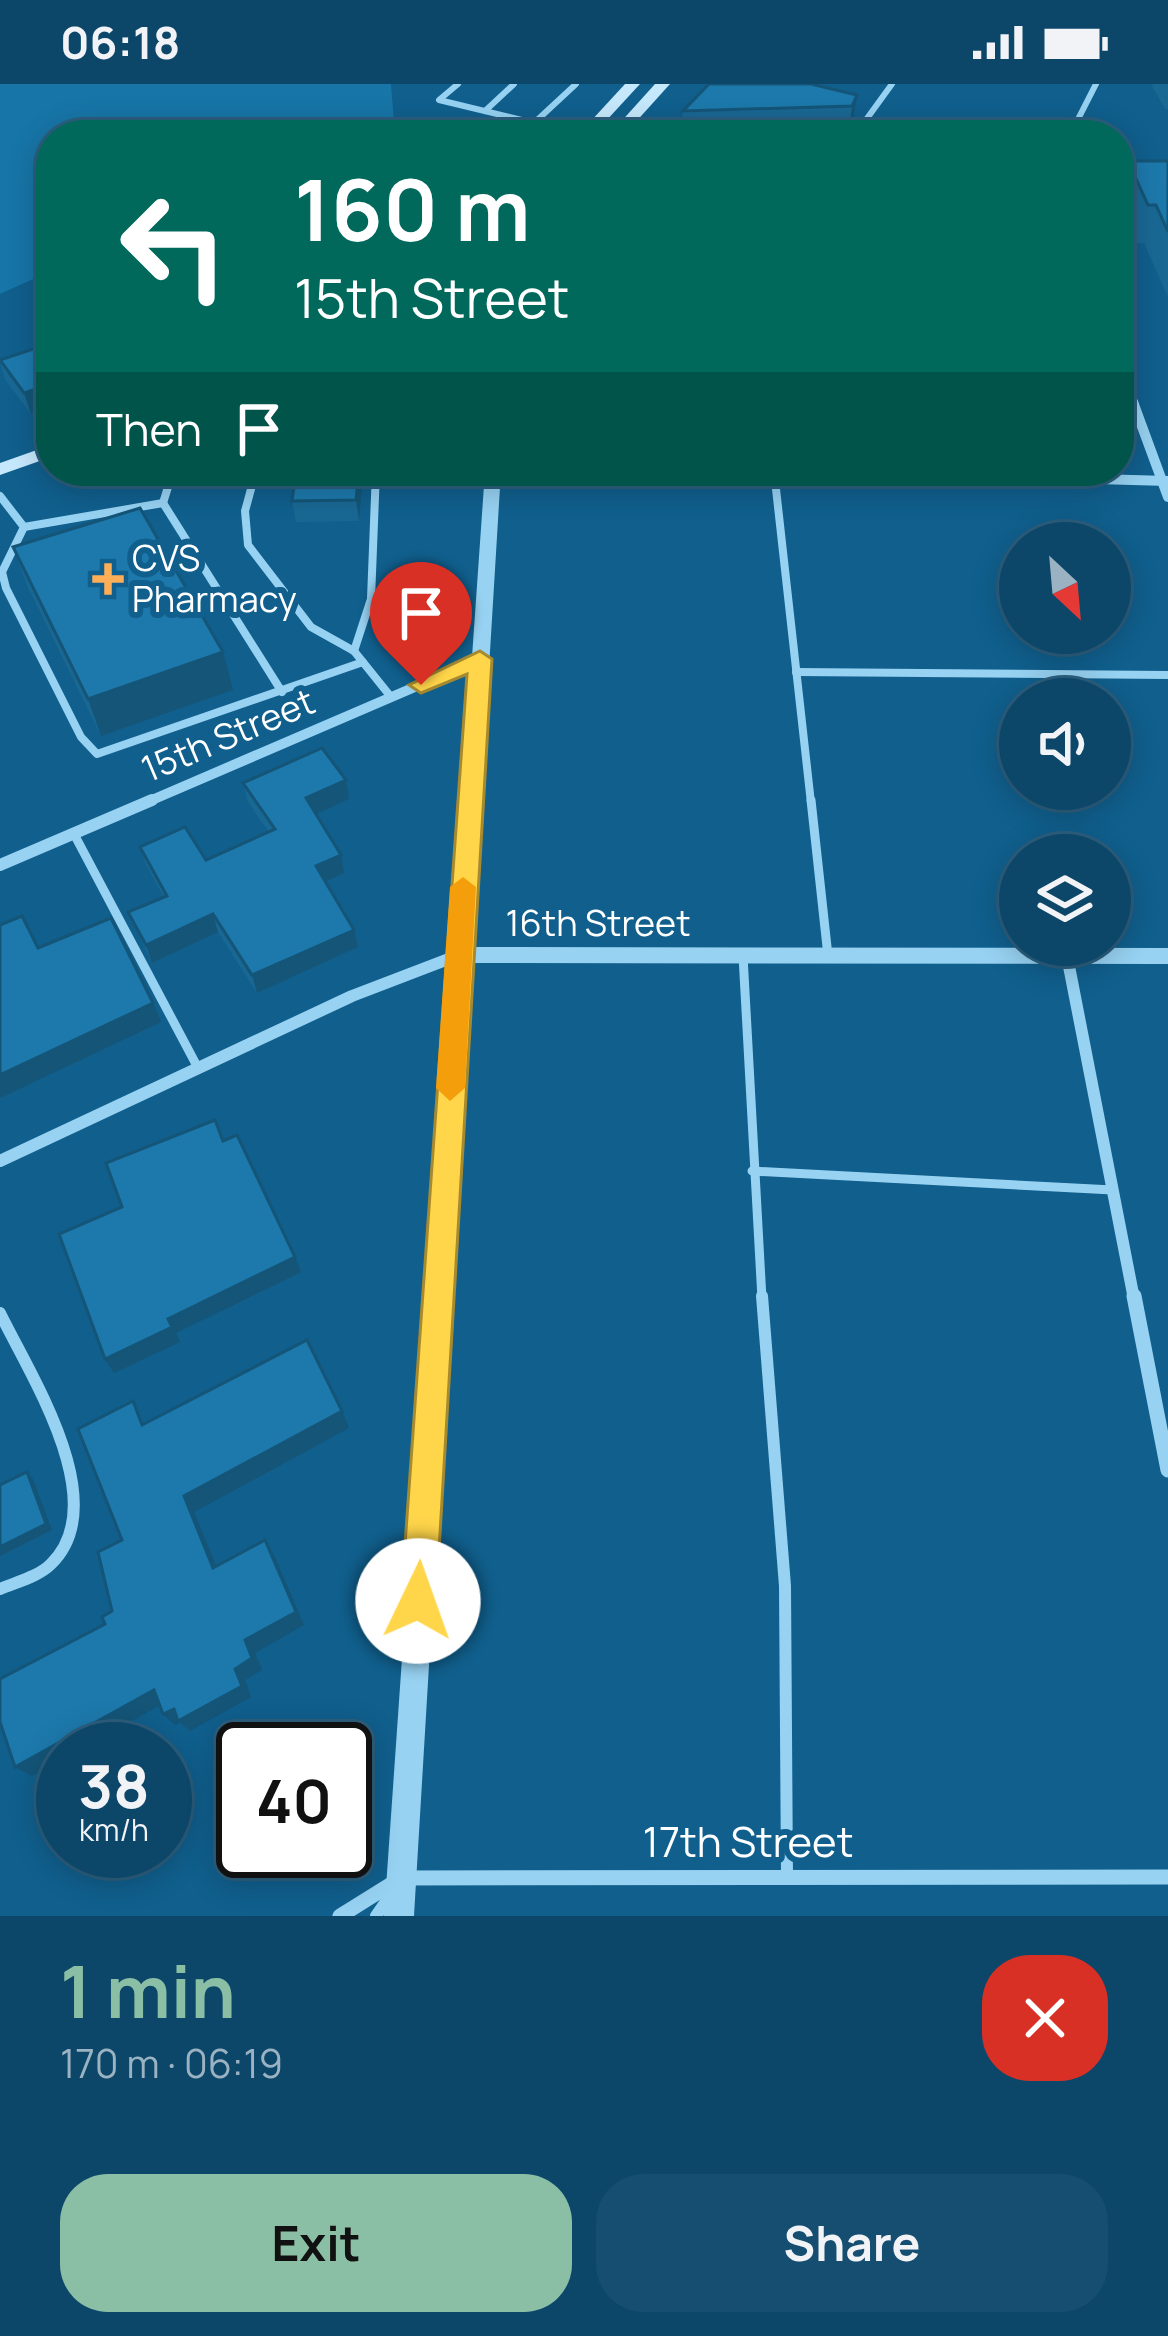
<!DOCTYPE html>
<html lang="en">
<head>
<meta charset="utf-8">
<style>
  body { margin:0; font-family:Manrope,sans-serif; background:#154e70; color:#f1f3f6; height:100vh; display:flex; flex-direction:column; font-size:45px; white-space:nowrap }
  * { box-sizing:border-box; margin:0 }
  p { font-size:39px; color:#9ab2c1 }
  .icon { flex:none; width:66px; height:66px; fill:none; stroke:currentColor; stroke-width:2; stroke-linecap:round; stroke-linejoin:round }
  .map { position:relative; height:1832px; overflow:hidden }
  .side { display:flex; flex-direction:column; background:#0c476a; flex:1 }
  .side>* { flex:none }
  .guide { position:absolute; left:36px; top:36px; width:1098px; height:366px; border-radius:48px; box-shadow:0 6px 30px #0003,0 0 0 3px #2c5f7e; background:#00695c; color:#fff; overflow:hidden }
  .needle { width:78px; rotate:154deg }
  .tools { position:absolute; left:999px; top:438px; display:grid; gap:24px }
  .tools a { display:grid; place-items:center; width:132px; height:132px; border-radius:50%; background:#0c476a; box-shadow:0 6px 30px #0003,0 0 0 3px #2c5f7e; font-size:60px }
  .speed { position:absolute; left:36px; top:1638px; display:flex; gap:24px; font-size:60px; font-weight:700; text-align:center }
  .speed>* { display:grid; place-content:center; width:156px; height:156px; border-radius:50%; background:#0c476a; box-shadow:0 6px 30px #0003,0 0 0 3px #2c5f7e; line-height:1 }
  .speed small { font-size:30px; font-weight:400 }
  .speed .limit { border:6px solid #111; border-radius:18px; background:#fff; color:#111 }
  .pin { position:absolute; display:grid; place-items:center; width:102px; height:102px; color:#fff; margin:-123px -51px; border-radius:50% 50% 50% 0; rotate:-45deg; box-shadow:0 0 12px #0007 }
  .pin .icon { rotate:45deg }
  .me { position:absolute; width:132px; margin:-66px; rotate:3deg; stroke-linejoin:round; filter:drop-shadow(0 0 9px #0008) }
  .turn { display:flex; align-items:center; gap:42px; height:252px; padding:0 60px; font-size:54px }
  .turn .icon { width:156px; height:156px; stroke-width:2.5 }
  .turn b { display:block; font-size:84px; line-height:102px }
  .then { display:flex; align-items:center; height:114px; padding:0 60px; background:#0003; gap:24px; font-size:45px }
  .round { display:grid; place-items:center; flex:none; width:126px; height:126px; border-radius:48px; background:#154e70 }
  .summary { display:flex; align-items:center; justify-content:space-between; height:204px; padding:0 60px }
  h1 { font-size:72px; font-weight:700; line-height:90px; color:#8abfa5 }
  .cta { display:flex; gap:24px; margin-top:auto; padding:24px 60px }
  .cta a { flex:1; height:138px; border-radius:48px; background:#8abfa5; color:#111; font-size:48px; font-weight:700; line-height:138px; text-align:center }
  .cta a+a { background:#154e70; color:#f1f3f6 }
  .status { display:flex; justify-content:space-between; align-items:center; height:84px; padding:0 60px; background:#0c476a; direction:ltr }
  .status svg { height:33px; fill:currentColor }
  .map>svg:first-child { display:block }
  .green { fill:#1775a7 }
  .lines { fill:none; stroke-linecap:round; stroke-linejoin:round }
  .service-far3 { stroke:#97d2f2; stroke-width:6 }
  .service-far2 { stroke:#97d2f2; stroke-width:8 }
  .service-far1 { stroke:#97d2f2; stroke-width:9 }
  .service { stroke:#97d2f2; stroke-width:12 }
  .minor-far3 { stroke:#97d2f2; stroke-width:8 }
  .minor-far2 { stroke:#97d2f2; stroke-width:10 }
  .minor-far1 { stroke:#97d2f2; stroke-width:12 }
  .minor { stroke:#97d2f2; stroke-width:15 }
  .tertiary { fill:#97d2f2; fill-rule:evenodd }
  .secondary { fill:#c6e8fc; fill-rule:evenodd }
  .wall { fill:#196894 }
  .shaded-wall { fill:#145578 }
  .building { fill:#1d79ac; stroke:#145578; stroke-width:3 }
  .route { fill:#ffd54a; stroke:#a68a30; stroke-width:3 }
  .slow { fill:#f59e0b }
  .poi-dot { fill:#ffae58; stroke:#105f8d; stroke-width:4.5 }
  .labels { text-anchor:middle; stroke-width:12; stroke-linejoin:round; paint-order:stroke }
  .poi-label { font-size:36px; fill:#fff; stroke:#105f8d; text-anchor:start }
  .street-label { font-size:36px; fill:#fff; stroke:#105f8d }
  .near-street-label { font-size:42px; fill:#fff; stroke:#105f8d }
</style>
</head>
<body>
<div class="status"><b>06:18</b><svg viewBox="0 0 49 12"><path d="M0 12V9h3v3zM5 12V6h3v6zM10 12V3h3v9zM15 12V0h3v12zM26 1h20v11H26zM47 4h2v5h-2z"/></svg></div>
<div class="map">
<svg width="1168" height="1832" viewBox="0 0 1168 1832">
  <rect width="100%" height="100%" fill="#105f8d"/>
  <!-- green -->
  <path class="green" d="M0 0H391L395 51H51V187L0 210Z"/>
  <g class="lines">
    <!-- service-far3 -->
    <g class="service-far3">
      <path d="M458 0 439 16 534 39 576 0"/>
      <path d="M485 27 514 0"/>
      <path d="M431 51H448"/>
      <path d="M855 51 892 0"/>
      <path d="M1070 51 1096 0"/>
    </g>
    <!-- service-far2 -->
    <g class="service-far2">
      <path d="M256 387 245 427 248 461 311 543 354 567 391 613"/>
      <path d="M774 387 811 719"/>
      <path d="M0 412 24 443 2 488 6 504 81 653 97 670 363 578"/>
      <path d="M163 419 173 387"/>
      <path d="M24 443 163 419 282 608"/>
      <path d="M354 567 371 515 376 387"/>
      <path d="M796 588 1168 591"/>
    </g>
    <!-- service-far1 -->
    <g class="service-far1">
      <path d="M811 716 828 872"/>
      <path d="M74 750 198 984"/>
      <path d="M743 872 762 1215"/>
      <path d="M752 1087 1113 1106"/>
    </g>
    <!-- service -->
    <g class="service">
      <path d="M762 1212 785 1502 787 1794"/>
      <path d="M0 1229C30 1291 114 1419 51 1480 38 1493 16 1498 0 1505"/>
      <path d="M376 1832 392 1809"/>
    </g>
    <!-- minor-far3 -->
    <g class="minor-far3">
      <path d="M1119 98H1168"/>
      <path d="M1119 278 1135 321"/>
    </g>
    <!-- minor-far2 -->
    <g class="minor-far2">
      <path d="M1133 318 1168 413"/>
      <path d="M806 387 1168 397"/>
      <path d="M145 719 480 575"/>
    </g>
    <!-- minor-far1 -->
    <g class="minor-far1">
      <path d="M0 781 152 716"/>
      <path d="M1067 872 1134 1215"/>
      <path d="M0 1077 352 912 459 871"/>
    </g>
    <!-- minor -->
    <g class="minor">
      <path d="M1134 1212 1168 1386"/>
      <path d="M340 1832 401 1794 1168 1793"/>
    </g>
    <!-- tertiary -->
    <path class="tertiary" d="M485 387H501L472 863 1168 864V880L471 879 414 1832H384Z"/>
    <!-- secondary -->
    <g class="secondary">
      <path d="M625 0H640L593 51H578Z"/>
      <path d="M655 0H670L624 51H609Z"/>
      <path d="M51 361V373L0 391V379Z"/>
    </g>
  </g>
  <!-- wall -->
  <g class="wall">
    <path d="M1151 0H1168V25H1165Z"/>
    <path d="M857 11 853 41 848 51H682L683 27Z"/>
    <path d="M1128 77H1168V213L1144 159H1137L1119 118V109Z"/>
    <path d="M51 259V324L31 330 6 297 0 279Z"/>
    <path d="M296 387H364L359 437 296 438 292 417Z"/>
    <path d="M13 463 233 606 101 652 27 501Z"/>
    <path d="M243 699 349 715 315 730 344 789 325 798 354 846 358 863 257 909 218 848 152 879 128 828 164 813 146 781 140 763 206 776 268 747 248 718Z"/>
  </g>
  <!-- shaded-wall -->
  <g class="shaded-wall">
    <path d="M857 11 853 41 848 51 852 22Z"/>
    <path d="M51 300V324L31 330 24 309Z"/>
    <path d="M359 387H364L359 437 356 416Z"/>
    <path d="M223 568 233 606 101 652 88 615Z"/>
    <path d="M346 696 349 715 310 733 306 714Z"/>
    <path d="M341 771 344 789 320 800 316 782Z"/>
    <path d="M213 830 218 848 152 879 146 861Z"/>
    <path d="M354 846 358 863 257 909 252 891Z"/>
    <path d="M153 919 161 938 0 1014V991Z"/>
    <path d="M295 1173 301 1188 176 1249 180 1258 114 1289 105 1275 168 1235Z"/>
    <path d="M342 1327 349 1344 194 1428 223 1498 213 1484 184 1412Z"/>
    <path d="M27 1388 33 1395 52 1446 0 1472V1463Z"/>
    <path d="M265 1456 274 1471 304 1541 255 1569 262 1586 245 1596 251 1613 190 1647 180 1638 175 1641 163 1630 235 1585 245 1556Z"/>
    <path d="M154 1606 166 1618 81 1665H63V1675L32 1692 15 1683Z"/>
  </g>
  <!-- building -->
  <g class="building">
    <path d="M709 0H811L857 11 852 22 683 27Z"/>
    <path d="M1128 77H1168V148L1156 121H1148Z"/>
    <path d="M51 259V300L24 309 0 276Z"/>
    <path d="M296 387H359L356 416 292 417Z"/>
    <path d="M140 424 223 568 88 615 13 463Z"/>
    <path d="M322 664 346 696 306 714 341 771 316 782 354 846 252 891 213 830 146 861 128 828 167 812 140 763 185 743 206 776 275 745 243 699Z"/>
    <path d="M22 832 38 864 111 834 153 919 0 991V841Z"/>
    <path d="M215 1036 223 1057 237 1051 295 1173 168 1235 172 1243 105 1275 59 1150 122 1123 106 1079Z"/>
    <path d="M307 1256 342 1327 184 1412 213 1484 265 1456 296 1528 245 1556 252 1574 235 1585 242 1602 178 1637 174 1625 163 1630 154 1606 15 1683 0 1638V1595L105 1540 102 1533 112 1527 98 1468 122 1456 78 1345 133 1317 142 1341Z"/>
    <path d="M27 1388 46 1440 0 1463V1401Z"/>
  </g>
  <!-- route -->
  <path class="route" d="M480 567 492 575 436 1517 431 1529 418 1534 406 1529 401 1517 467 590 421 609 409 601Z"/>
  <!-- slow -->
  <path class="slow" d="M463 793 476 803 465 1004 450 1017 436 1004 450 803Z"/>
  <!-- markers -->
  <path class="poi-dot" d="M102 477h12v12h12v12h-12v12h-12v-12h-12v-12h12z"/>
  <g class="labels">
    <!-- poi labels -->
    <g class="poi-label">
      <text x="132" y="487">CVS<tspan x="132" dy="41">Pharmacy</tspan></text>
    </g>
    <!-- street labels -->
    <g class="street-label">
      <text transform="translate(228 651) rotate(-23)" y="13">15th Street</text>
      <text x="598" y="852">16th Street</text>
    </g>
    <!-- near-street labels -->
    <g class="near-street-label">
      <text x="748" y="1773">17th Street</text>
    </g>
  </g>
</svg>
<div class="tools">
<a><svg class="needle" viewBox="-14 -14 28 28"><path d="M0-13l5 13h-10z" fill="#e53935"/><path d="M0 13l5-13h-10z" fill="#9ab2c1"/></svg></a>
<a><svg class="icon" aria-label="sound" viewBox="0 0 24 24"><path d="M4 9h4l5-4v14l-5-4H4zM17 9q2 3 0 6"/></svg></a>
<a><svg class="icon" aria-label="layers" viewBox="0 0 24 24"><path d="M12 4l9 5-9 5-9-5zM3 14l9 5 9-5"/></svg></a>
</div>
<div class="speed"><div>38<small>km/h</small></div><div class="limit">40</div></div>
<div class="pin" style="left:421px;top:601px;background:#d93025"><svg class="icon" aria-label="arrive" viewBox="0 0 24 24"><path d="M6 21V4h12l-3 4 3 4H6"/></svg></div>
<svg class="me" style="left:418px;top:1517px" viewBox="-20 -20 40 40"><circle r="19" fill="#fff"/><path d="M0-13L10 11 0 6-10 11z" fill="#ffd54a"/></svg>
<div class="guide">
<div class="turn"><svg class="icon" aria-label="left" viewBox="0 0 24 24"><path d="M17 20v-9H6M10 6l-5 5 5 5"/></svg><div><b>160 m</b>15th Street</div></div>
<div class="then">Then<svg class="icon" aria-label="arrive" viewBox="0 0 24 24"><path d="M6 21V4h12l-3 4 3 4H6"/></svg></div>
</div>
</div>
<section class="side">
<div class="summary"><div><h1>1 min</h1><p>170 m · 06:19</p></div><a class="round" style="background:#d93025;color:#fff"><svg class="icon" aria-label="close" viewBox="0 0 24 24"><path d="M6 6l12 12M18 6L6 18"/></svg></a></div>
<div class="cta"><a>Exit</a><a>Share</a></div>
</section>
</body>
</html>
